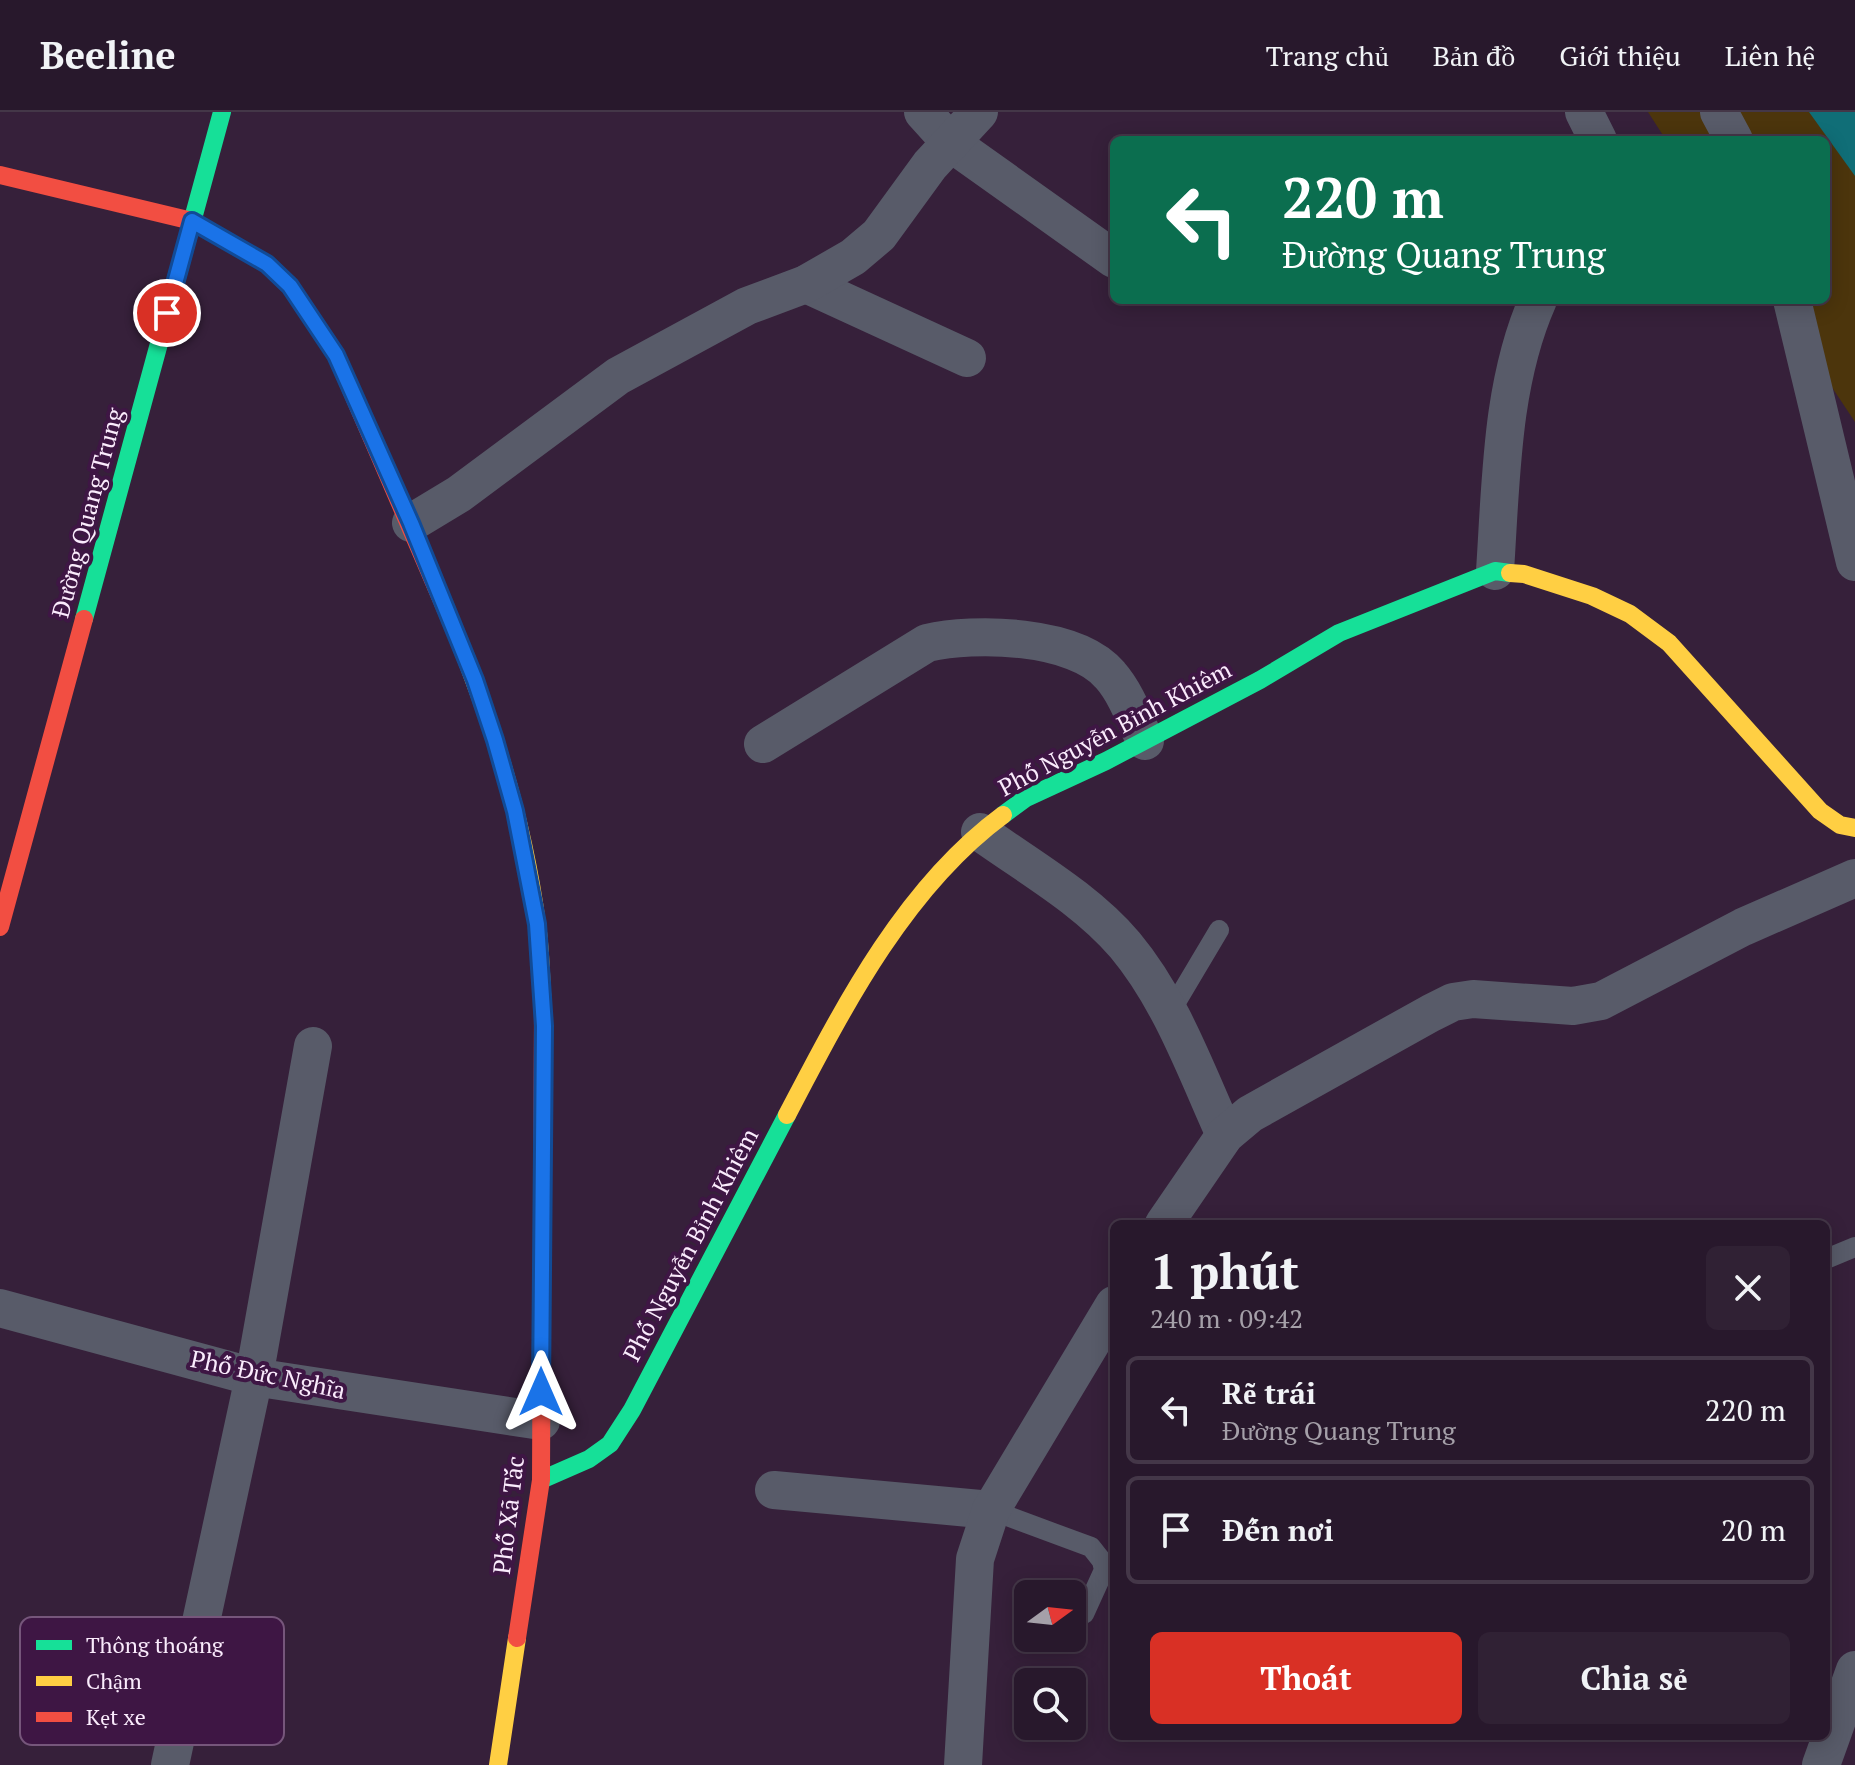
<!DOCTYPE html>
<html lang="vi">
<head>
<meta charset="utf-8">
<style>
  body { margin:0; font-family:"PT Serif",serif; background:#302134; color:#f1f3f6; height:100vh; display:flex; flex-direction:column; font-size:30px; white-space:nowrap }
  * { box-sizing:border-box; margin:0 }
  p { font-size:26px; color:#a5a0a9 }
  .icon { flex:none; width:44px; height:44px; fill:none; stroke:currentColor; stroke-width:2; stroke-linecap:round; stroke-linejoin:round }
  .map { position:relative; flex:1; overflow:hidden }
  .drawer { position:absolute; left:1110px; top:1108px; width:720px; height:520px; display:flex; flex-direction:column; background:#28182c; border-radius:12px; box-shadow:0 4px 20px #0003,0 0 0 2px #443748 }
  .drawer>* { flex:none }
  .hud { position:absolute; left:1110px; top:24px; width:720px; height:168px; border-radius:12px; box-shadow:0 4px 20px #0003,0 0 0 2px #443748; background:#0b6e4f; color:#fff; overflow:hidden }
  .needle { width:52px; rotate:75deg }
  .tools { position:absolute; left:1014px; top:1468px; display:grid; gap:16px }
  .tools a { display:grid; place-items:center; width:72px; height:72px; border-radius:12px; background:#28182c; box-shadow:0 4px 20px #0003,0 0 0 2px #443748; font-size:40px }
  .pin { position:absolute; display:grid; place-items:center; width:68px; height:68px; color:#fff; margin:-34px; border:4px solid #fff; border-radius:50%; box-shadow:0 2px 8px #0007 }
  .me { position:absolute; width:88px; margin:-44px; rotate:0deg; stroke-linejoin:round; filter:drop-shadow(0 0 6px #0008) }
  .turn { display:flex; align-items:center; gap:28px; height:168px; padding:0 40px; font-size:36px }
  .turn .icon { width:104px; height:104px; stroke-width:2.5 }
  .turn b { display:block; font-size:56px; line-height:68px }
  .round { display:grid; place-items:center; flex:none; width:84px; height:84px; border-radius:12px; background:#302134 }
  .overview { display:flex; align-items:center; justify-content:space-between; height:136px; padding:0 40px }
  h1 { font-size:48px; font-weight:800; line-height:60px }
  .cta { display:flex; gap:16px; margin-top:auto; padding:16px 40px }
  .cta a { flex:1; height:92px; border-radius:12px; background:#d93025; color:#fff; font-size:32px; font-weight:800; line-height:92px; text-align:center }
  .cta a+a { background:#302134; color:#f1f3f6 }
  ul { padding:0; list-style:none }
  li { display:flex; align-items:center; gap:24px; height:108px; margin:0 16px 12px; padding:0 24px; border:4px solid #443748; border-radius:12px }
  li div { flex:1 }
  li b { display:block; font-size:30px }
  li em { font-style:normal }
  header { display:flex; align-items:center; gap:48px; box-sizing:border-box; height:112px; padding:0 40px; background:#28182c; border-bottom:2px solid #443748 }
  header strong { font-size:38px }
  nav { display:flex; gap:44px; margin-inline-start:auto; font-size:28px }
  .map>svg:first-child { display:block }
  .green { fill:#4c350c }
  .water { fill:#106e77 }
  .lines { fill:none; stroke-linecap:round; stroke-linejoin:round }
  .lane { stroke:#585b69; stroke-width:20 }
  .street { stroke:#585b69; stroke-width:38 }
  .fast { stroke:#16e098; stroke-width:18 }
  .slow { stroke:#ffcf43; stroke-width:18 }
  .jam { stroke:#f24e42; stroke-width:18 }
  .route-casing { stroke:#114b97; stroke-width:20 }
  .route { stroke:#1a73e8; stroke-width:14 }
  .labels { text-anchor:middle; stroke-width:8; stroke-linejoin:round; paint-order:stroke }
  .street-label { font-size:24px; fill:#faebfc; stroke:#3e1644 }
  .key { fill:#3e1644; stroke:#76567b; stroke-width:2 }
  .key-label { font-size:22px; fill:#faebfc }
</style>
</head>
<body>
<header>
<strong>Beeline</strong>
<nav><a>Trang chủ</a><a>Bản đồ</a><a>Giới thiệu</a><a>Liên hệ</a></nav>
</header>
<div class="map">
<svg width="1855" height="1653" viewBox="0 0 1855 1653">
  <rect width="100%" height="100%" fill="#36203a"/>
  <!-- green -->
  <path class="green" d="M1648 0H1855V310L1774 188H1826V28H1666Z"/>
  <!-- water -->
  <path class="water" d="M1809 0H1855V64Z"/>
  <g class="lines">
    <!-- lane -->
    <g class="lane">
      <path d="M1169 902 1219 818"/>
      <path d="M1826 1147 1855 1135"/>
      <path d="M991 1398 1091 1435 1102 1449 1104 1458 1084 1502"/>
    </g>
    <!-- street -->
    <g class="street">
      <path d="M923 0 951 31 1114 147"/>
      <path d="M1584 0 1598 28"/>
      <path d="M1719 0 1734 28"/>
      <path d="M806 172 967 246"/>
      <path d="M1792 188 1855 450"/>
      <path d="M411 411 459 382 618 264 747 194 806 172 853 145 879 123 930 53 979 0"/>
      <path d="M1495 459C1501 370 1501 271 1538 188"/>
      <path d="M763 632 927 531C974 520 1076 522 1110 563 1126 581 1135 607 1145 629"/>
      <path d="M980 720C1029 755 1086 787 1125 833 1171 888 1196 959 1225 1023"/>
      <path d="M1164 1112 1225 1023 1250 1002 1431 901 1453 890 1473 887 1573 894 1601 889 1743 815 1855 766"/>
      <path d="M0 1196 254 1265 541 1309"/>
      <path d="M774 1378 991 1398"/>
      <path d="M170 1653 254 1265 313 934"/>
      <path d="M963 1653 975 1447 991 1398 1114 1193"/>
      <path d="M1821 1653 1855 1558"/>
    </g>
    <!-- fast -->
    <g class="fast">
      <path d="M84 507 222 0"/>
      <path d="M1003 703 1026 686 1106 649 1260 568 1339 521 1495 459 1510 461"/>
      <path d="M541 1368 589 1347 610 1332 632 1298 787 1003"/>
    </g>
    <!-- slow -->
    <g class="slow">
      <path d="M1510 461 1524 462 1592 484 1630 502 1669 531 1820 699 1840 713 1855 716"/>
      <path d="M455 519C493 612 524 711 537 812 541 840 541 869 543 897"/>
      <path d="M787 1003C843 896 904 776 1003 703"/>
      <path d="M498 1653 517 1526"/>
    </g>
    <!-- jam -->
    <g class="jam">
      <path d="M0 63 192 109 267 152 290 174 336 243 455 519"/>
      <path d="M0 815 84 507"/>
      <path d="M517 1526 541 1368 543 897"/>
    </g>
  </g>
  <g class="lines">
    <defs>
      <path id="route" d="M167 201 192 109 267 152 290 174 336 243 411 411 475 568 495 628 515 699 537 812 544 914 541 1280"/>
    </defs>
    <!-- route casing -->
    <use href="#route" class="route-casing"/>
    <!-- route -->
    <use href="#route" class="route"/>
  </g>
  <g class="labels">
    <!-- street labels -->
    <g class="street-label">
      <text transform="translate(88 401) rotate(-75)" y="8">Đường Quang Trung</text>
      <text transform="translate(1115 617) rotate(-28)" y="8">Phố Nguyễn Bỉnh Khiêm</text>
      <text transform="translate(691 1133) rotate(-62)" y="8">Phố Nguyễn Bỉnh Khiêm</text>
      <text transform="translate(268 1263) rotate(12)" y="8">Phố Đức Nghĩa</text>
      <text transform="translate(509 1403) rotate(-83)" y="8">Phố Xã Tắc</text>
    </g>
  </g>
  <!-- legend -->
  <rect x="20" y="1505" width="264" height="128" rx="12" class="key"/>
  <rect x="36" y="1528" width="36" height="10" fill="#16e098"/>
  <rect x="36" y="1564" width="36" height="10" fill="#ffcf43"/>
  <rect x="36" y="1600" width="36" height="10" fill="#f24e42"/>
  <g class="key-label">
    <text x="86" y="1541">Thông thoáng</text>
    <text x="86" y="1577">Chậm</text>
    <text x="86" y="1613">Kẹt xe</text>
  </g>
</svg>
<div class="tools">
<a><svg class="needle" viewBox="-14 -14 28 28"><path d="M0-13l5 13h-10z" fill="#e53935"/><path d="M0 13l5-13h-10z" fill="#a5a0a9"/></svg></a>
<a><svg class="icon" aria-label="search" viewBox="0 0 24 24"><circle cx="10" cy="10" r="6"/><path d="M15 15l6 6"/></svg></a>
</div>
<div class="pin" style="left:167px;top:201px;background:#d93025"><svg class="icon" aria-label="arrive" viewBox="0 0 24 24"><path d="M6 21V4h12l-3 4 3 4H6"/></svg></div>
<svg class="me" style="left:541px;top:1280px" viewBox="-20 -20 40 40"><path d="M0-17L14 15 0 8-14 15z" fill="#1a73e8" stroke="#fff" stroke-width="4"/></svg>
<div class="hud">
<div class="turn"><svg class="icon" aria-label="left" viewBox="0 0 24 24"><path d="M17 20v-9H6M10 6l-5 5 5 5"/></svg><div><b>220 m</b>Đường Quang Trung</div></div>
</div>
<section class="drawer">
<div class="overview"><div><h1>1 phút</h1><p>240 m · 09:42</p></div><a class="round"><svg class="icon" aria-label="close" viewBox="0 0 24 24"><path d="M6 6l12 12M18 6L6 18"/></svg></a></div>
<ul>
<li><svg class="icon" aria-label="left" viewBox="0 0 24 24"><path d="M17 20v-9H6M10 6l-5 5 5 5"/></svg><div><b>Rẽ trái</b><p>Đường Quang Trung</p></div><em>220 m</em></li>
<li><svg class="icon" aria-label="arrive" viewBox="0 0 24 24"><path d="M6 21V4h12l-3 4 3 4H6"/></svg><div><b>Đến nơi</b></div><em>20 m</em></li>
</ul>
<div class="cta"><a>Thoát</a><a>Chia sẻ</a></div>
</section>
</div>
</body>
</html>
